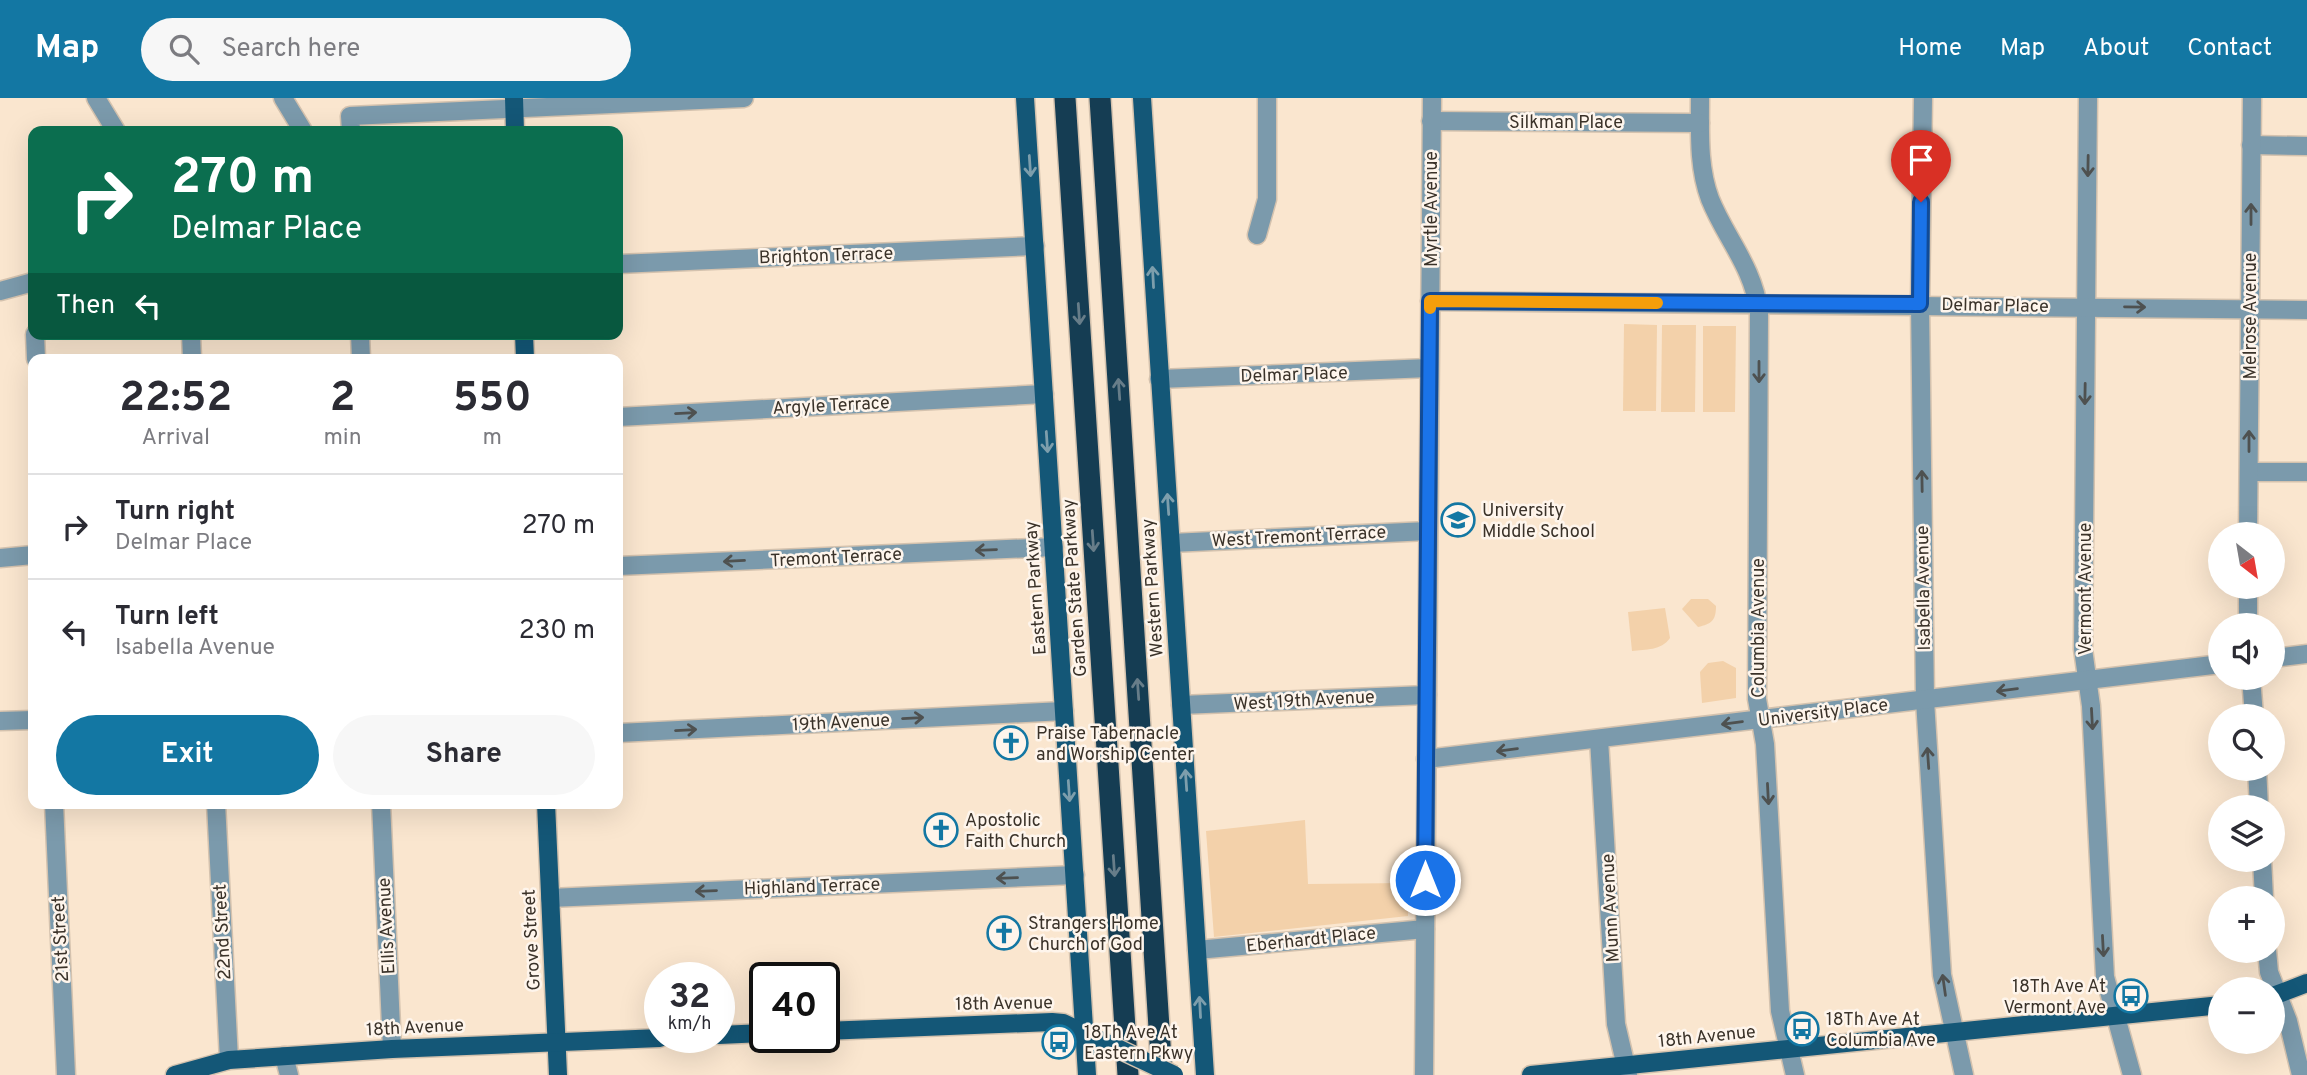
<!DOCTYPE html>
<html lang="en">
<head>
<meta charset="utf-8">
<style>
  body { margin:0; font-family:Overpass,sans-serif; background:#f7f7f7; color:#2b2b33; height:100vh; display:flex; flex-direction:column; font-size:26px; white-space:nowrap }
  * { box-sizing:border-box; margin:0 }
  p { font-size:23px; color:#7c7c81 }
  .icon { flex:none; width:38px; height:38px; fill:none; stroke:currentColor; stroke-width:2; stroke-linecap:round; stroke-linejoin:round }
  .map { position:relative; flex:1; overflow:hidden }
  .details { position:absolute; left:28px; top:256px; width:595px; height:455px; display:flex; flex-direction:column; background:#fff; border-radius:14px; box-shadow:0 7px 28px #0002 }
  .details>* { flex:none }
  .banner { position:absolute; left:28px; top:28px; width:595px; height:214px; border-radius:14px; box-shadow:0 7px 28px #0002; background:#0b6e4f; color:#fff; overflow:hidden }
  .needle { width:46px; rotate:149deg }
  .fabs { position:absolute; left:2208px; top:424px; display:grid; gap:14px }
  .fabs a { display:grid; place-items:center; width:77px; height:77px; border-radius:50%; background:#fff; box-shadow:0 7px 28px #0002; font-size:35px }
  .speed { position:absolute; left:644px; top:864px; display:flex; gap:14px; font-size:35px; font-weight:700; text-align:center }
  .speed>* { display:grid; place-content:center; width:91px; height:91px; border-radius:50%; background:#fff; box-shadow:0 7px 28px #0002; line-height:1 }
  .speed small { font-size:18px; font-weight:400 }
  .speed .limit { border:4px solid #111; border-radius:10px; background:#fff; color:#111 }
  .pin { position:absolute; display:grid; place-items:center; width:60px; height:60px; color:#fff; margin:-72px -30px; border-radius:50% 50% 50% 0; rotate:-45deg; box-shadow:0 0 7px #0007 }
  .pin .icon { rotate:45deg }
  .me { position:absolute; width:77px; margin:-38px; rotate:0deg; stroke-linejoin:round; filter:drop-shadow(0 0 5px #0008) }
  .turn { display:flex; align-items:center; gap:24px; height:147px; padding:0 28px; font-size:32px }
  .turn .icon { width:91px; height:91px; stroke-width:2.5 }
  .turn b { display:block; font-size:49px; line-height:60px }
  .then { display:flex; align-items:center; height:66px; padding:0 28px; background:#0003; gap:14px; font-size:26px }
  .eta { display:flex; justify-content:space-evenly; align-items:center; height:119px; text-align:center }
  .eta b { font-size:42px; font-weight:700; line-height:49px }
  .button { display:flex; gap:14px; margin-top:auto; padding:14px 28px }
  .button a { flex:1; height:80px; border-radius:42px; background:#1377a3; color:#fff; font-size:28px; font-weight:700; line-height:80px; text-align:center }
  .button a+a { background:#f7f7f7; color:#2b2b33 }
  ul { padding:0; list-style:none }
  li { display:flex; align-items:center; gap:21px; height:105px; padding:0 28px; border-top:2px solid #e1e1e2 }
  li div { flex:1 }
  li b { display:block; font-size:26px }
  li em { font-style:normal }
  header { display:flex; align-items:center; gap:42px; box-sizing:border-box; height:98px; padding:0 35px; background:#1377a3; color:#fff }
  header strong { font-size:33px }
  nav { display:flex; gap:38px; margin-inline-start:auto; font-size:24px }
  .search { width:490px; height:63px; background:#f7f7f7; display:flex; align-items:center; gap:18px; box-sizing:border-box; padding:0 24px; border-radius:38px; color:#7c7c81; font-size:26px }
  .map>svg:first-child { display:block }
  .green { fill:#f3d1aa }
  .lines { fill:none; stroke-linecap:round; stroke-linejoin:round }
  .minor-casing { stroke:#d4c2ae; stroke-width:21 }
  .major-casing { stroke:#d4c2ae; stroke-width:21 }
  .highway-casing { stroke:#d4c2ae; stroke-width:24 }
  .minor { stroke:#7b9aac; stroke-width:18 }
  .major { stroke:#145777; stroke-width:18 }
  .highway { stroke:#153d53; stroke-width:21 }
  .major-bridge-casing { stroke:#d4c2ae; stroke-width:21; stroke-linecap:butt }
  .major-bridge { stroke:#145777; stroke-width:18 }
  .oneway { stroke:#7d9eac }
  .oneway2 { stroke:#4e5150 }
  .oneway3 { stroke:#677d89 }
  .route-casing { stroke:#114b97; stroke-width:18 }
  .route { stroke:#1a73e8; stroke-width:12 }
  .slow { stroke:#f59e0b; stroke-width:12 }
  .labels { text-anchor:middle; stroke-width:5; stroke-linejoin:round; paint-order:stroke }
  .street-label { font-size:18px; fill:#3a3229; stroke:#fef5ec }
  .poi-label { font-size:18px; fill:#3a3229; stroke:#fef5ec; text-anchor:start }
</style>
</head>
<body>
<header>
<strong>Map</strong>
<div class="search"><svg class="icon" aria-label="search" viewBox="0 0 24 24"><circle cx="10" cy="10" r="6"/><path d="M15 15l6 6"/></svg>Search here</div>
<nav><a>Home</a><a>Map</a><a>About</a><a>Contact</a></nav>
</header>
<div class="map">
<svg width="2307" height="977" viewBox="0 0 2307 977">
  <rect width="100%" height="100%" fill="#fae6cf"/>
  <!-- green -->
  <g class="green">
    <path d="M1624 226 1657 227 1656 313H1623Z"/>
    <path d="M1662 227H1696L1695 314H1661Z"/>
    <path d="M1703 228H1736L1735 314H1703Z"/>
    <path d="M1691 501H1708L1716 508C1716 523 1711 526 1698 529L1682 511Z"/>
    <path d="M1665 510 1670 540C1661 553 1646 551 1632 553L1628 514Z"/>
    <path d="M1723 563 1736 570V600L1702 605 1700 574 1708 565Z"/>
    <path d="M1305 722 1308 786 1407 785 1408 818 1214 839 1206 733Z"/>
  </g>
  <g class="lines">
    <defs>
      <g id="minor">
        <path d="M96 0 116 33"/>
        <path d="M283 0 303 33"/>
        <path d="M1700 0C1700 34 1698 69 1710 101 1726 141 1753 168 1759 214L1757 601 1765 646 1780 913 1795 977"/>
        <path d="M1923 0 1920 206 1925 602 1942 877 1964 977"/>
        <path d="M2088 0 2083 551 2091 608 2105 879 2132 977"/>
        <path d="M1431 23 1700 25"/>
        <path d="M351 33 350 18 744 0"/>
        <path d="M2251 47 2307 48"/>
        <path d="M1257 137 1267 101V0"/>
        <path d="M618 166 1035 148"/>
        <path d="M0 193 33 184"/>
        <path d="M1430 203 2307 212"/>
        <path d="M35 236 36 261"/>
        <path d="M191 236 192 261"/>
        <path d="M360 236 361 261"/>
        <path d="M1159 281 1429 270"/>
        <path d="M618 319 1044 296"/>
        <path d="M2249 374H2307"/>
        <path d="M2248 436 2252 0"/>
        <path d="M1171 445 1428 433"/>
        <path d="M0 460 33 457"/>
        <path d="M618 468 1054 449"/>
        <path d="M2248 527V488"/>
        <path d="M2273 560 2307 556"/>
        <path d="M2251 579 2254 618"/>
        <path d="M1181 607 1427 597"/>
        <path d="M0 623 33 622"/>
        <path d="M618 635 1064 613"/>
        <path d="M1599 641 1616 926 1628 977"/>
        <path d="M1426 661 2221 566"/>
        <path d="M2257 670 2259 709"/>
        <path d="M54 705 66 977"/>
        <path d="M216 705 229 962"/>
        <path d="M381 705 392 951"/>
        <path d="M2262 761 2264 800"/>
        <path d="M550 800 1075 777"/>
        <path d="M1197 852 1425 831"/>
        <path d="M2267 852 2269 874 2288 923 2301 977"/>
        <path d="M284 958 289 977"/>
        <path d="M1424 977 1432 0"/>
      </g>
      <g id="major">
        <path d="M514 0 515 33"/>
        <path d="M1025 0 1087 977"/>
        <path d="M1142 0 1205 977"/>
        <path d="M524 236 525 261"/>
        <path d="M546 705 558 977"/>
        <path d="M2273 898 2307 885"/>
        <path d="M824 933 1052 924 1063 925 1091 938"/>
        <path d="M719 937 765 935"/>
        <path d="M175 977 229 962 392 951 660 940"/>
        <path d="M1531 977 2221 907"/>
      </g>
      <g id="highway">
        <path d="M1065 0 1128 977"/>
        <path d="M1100 0 1162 977"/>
      </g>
    </defs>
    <!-- minor casing -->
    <use href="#minor" class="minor-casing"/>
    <!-- major casing -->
    <use href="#major" class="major-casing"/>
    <!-- highway casing -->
    <use href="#highway" class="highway-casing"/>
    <!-- minor -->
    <use href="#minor" class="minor"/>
    <!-- major -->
    <use href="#major" class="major"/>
    <!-- highway -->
    <use href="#highway" class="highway"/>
    <defs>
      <path id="major-bridge" d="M1100 942 1174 977"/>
    </defs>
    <!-- major-bridge casing -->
    <use href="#major-bridge" class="major-bridge-casing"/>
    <!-- major-bridge -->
    <use href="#major-bridge" class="major-bridge"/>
  </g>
  <!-- one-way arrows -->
  <defs><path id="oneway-shaft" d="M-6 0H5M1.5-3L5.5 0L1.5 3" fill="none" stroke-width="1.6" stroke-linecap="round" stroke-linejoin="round" transform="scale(1.75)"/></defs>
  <g class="oneway">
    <use href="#oneway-shaft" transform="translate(1030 68) rotate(86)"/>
    <use href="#oneway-shaft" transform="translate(1153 179) rotate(-93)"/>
    <use href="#oneway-shaft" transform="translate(1047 344) rotate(86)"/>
    <use href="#oneway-shaft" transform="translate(1168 406) rotate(-94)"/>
    <use href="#oneway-shaft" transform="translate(1186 682) rotate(-94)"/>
    <use href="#oneway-shaft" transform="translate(1069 693) rotate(86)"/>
    <use href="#oneway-shaft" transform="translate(1200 909) rotate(-93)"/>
  </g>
  <g class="oneway2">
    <use href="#oneway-shaft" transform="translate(2088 68) rotate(91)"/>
    <use href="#oneway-shaft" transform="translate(2251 116) rotate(-90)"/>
    <use href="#oneway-shaft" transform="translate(2135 209) rotate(1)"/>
    <use href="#oneway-shaft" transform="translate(1759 274) rotate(90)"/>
    <use href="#oneway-shaft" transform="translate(2085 296) rotate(91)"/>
    <use href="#oneway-shaft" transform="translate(686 315) rotate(-3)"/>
    <use href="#oneway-shaft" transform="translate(2249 343) rotate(-90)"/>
    <use href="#oneway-shaft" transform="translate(1922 383) rotate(-91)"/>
    <use href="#oneway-shaft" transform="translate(986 452) rotate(178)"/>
    <use href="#oneway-shaft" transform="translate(734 463) rotate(177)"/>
    <use href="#oneway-shaft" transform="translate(2007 592) rotate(173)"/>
    <use href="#oneway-shaft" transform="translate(913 620) rotate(-3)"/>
    <use href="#oneway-shaft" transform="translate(2092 621) rotate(87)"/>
    <use href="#oneway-shaft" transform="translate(1732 625) rotate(173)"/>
    <use href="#oneway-shaft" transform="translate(686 632) rotate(-3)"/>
    <use href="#oneway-shaft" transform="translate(1507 652) rotate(173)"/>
    <use href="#oneway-shaft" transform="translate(1928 660) rotate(-94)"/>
    <use href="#oneway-shaft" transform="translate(1768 696) rotate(87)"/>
    <use href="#oneway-shaft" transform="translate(1007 780) rotate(178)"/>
    <use href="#oneway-shaft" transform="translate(706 793) rotate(178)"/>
    <use href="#oneway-shaft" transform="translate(2103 848) rotate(87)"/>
    <use href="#oneway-shaft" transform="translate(1944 887) rotate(-98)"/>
  </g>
  <g class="oneway3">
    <use href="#oneway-shaft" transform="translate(1079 216) rotate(86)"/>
    <use href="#oneway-shaft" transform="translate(1119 291) rotate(-94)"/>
    <use href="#oneway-shaft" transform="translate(1093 443) rotate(86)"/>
    <use href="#oneway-shaft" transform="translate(1138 591) rotate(-94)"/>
    <use href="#oneway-shaft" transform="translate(1114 768) rotate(86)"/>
  </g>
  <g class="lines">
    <defs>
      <path id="route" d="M1425 782 1430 203 1920 206 1921 104"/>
    </defs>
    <!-- route casing -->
    <use href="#route" class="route-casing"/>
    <!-- route -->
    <use href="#route" class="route"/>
    <!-- slow -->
    <path class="slow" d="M1430 210V203L1657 205"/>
  </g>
  <!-- icons -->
  <defs>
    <symbol id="school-ring" viewBox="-11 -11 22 22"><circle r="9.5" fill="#fef5ec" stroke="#1377a3" stroke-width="1.5"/><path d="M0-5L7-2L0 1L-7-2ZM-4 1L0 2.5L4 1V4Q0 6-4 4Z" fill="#1377a3"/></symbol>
    <symbol id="church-ring" viewBox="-11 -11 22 22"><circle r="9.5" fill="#fef5ec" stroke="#1377a3" stroke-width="1.5"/><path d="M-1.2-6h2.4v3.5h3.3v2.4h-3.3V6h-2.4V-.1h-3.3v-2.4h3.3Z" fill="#1377a3"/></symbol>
    <symbol id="bus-ring" viewBox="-11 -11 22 22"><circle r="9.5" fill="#fef5ec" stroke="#1377a3" stroke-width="1.5"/><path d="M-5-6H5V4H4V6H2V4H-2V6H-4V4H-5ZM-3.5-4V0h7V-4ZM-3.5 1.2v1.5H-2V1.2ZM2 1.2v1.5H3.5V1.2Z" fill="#1377a3"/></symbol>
  </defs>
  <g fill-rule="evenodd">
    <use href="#school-ring" x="1439" y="403" width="38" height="38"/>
    <use href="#church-ring" x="992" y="626" width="38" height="38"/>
    <use href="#church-ring" x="922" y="713" width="38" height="38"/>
    <use href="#church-ring" x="985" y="816" width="38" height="38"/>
    <use href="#bus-ring" x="2112" y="879" width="38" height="38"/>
    <use href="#bus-ring" x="1783" y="912" width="38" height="38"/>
    <use href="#bus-ring" x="1040" y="925" width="38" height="38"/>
  </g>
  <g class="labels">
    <!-- street labels -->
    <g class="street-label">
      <text x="1566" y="30">Silkman Place</text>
      <text transform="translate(1431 111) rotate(-90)" y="6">Myrtle Avenue</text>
      <text transform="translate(826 157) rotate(-2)" y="6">Brighton Terrace</text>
      <text transform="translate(1995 207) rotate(1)" y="6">Delmar Place</text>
      <text transform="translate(2250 218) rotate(-90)" y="6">Melrose Avenue</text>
      <text transform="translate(1294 276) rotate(-2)" y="6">Delmar Place</text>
      <text transform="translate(831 307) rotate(-3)" y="6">Argyle Terrace</text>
      <text transform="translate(1299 438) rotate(-3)" y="6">West Tremont Terrace</text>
      <text transform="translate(836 459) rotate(-3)" y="6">Tremont Terrace</text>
      <text transform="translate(1035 490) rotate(-94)" y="6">Eastern Parkway</text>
      <text transform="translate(1074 490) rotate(-94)" y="6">Garden State Parkway</text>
      <text transform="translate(1152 490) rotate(-94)" y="6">Western Parkway</text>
      <text transform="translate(1923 490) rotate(-91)" y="6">Isabella Avenue</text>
      <text transform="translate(2085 491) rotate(-90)" y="6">Vermont Avenue</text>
      <text transform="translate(1758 530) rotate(-90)" y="6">Columbia Avenue</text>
      <text transform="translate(1304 602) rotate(-3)" y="6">West 19th Avenue</text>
      <text transform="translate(1823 614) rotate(-7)" y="6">University Place</text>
      <text transform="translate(841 624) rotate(-3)" y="6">19th Avenue</text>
      <text transform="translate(812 788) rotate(-2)" y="6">Highland Terrace</text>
      <text transform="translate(1610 810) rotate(-93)" y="6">Munn Avenue</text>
      <text transform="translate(386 828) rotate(-93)" y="6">Ellis Avenue</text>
      <text transform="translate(222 834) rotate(-93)" y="6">22nd Street</text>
      <text transform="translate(60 841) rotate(-93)" y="6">21st Street</text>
      <text transform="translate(1311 841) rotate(-6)" y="6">Eberhardt Place</text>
      <text transform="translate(531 842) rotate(-93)" y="6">Grove Street</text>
      <text transform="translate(1004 905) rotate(-1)" y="6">18th Avenue</text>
      <text transform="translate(415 929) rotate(-3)" y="6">18th Avenue</text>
      <text transform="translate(1707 938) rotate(-6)" y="6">18th Avenue</text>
    </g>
    <!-- poi labels -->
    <g class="poi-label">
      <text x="1482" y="418">University<tspan x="1482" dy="21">Middle School</tspan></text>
      <text x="1036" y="641">Praise Tabernacle<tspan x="1036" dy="21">and Worship Center</tspan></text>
      <text x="965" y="728">Apostolic<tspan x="965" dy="21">Faith Church</tspan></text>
      <text x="1028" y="831">Strangers Home<tspan x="1028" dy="21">Church of God</tspan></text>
      <text x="2106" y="894" text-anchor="end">18Th Ave At<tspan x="2106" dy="21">Vermont Ave</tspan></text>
      <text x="1826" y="927">18Th Ave At<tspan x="1826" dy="21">Columbia Ave</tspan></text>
      <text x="1084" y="940">18Th Ave At<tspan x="1084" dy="21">Eastern Pkwy</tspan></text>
    </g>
  </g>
</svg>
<div class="fabs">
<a><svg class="needle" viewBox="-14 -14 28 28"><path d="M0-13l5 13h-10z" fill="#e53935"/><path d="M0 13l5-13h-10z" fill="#7c7c81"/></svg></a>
<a><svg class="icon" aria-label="sound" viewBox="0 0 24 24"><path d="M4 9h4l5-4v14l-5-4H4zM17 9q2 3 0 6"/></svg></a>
<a><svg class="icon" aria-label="search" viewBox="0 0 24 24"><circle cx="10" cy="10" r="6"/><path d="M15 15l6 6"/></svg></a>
<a><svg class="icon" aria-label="layers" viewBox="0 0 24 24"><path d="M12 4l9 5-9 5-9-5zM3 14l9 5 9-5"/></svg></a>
<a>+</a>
<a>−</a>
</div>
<div class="speed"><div>32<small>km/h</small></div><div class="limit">40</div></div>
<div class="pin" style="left:1921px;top:104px;background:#d93025"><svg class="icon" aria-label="arrive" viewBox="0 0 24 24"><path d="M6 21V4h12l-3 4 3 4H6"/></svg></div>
<svg class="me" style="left:1425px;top:782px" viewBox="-20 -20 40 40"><circle r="17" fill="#1a73e8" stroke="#fff" stroke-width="3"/><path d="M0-11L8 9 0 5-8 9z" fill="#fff"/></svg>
<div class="banner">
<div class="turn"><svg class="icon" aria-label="right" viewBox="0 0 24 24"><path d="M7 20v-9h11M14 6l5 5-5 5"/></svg><div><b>270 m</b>Delmar Place</div></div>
<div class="then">Then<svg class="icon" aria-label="left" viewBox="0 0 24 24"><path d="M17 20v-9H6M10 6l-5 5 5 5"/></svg></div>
</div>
<section class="details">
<div class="eta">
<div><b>22:52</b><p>Arrival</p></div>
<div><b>2</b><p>min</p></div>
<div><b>550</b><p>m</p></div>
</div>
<ul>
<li><svg class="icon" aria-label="right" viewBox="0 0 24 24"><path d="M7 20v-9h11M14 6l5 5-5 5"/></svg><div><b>Turn right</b><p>Delmar Place</p></div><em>270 m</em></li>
<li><svg class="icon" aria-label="left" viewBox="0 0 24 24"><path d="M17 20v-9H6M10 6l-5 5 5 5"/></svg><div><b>Turn left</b><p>Isabella Avenue</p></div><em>230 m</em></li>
</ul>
<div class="button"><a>Exit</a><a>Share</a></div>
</section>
</div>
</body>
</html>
